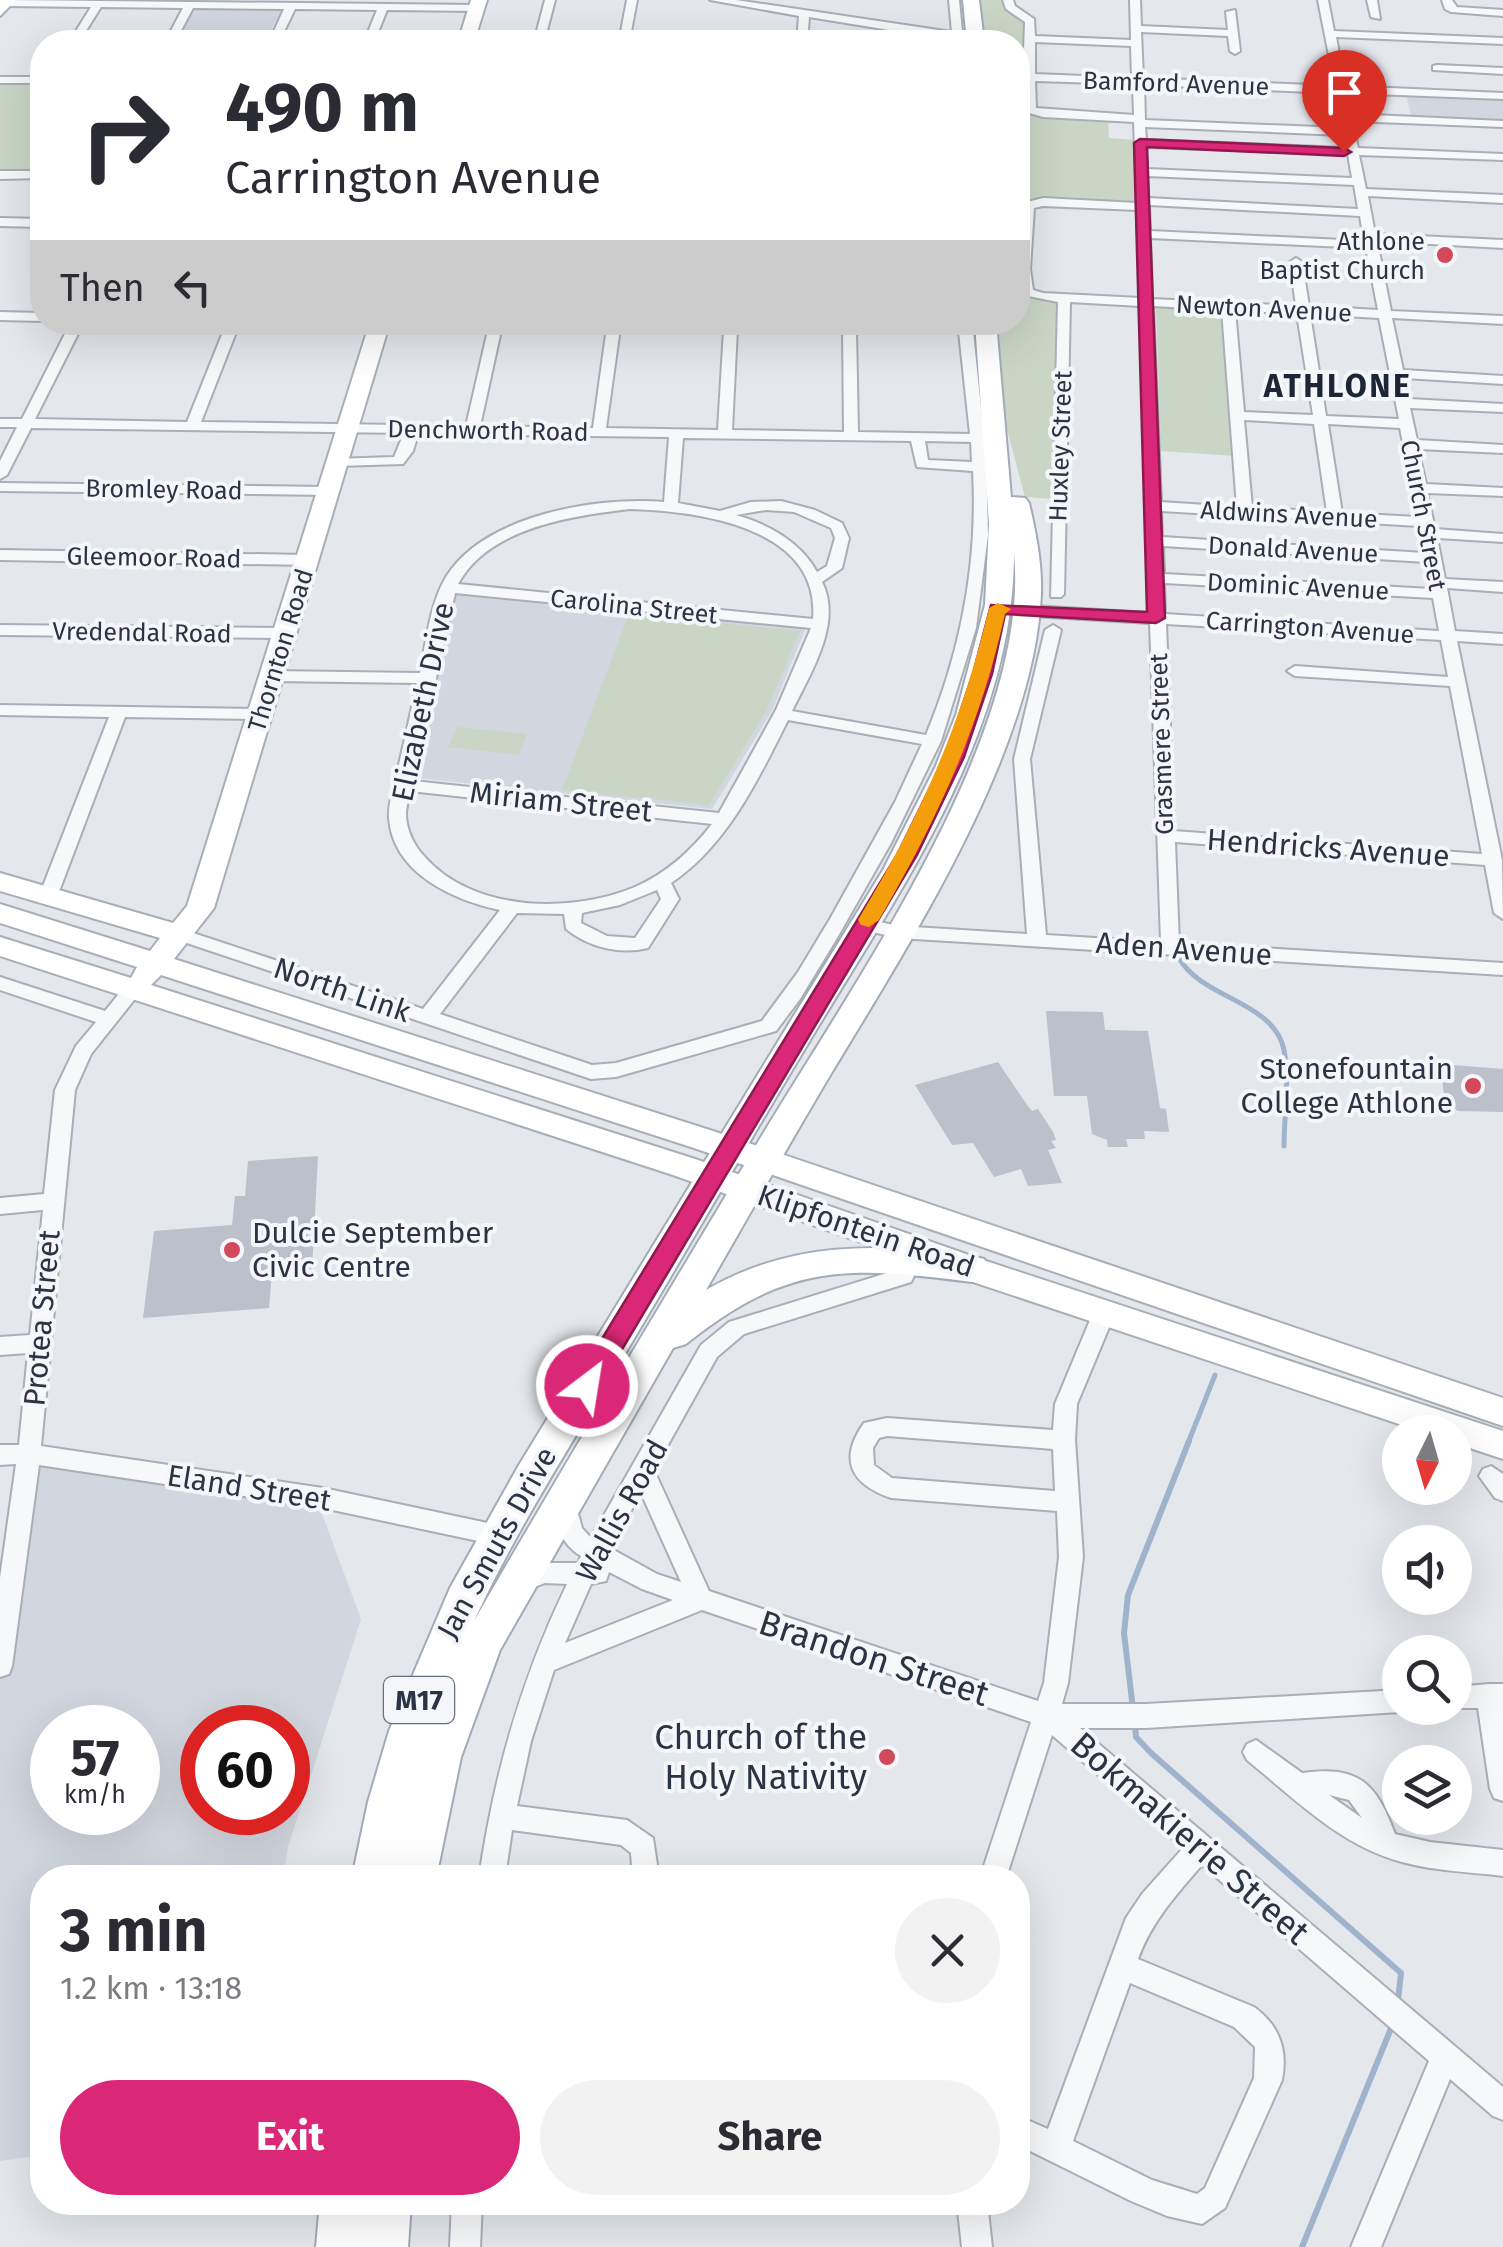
<!DOCTYPE html>
<html lang="en">
<head>
<meta charset="utf-8">
<style>
  body { margin:0; font-family:"Fira Sans",sans-serif; background:#f2f2f3; color:#2b2b33; height:100vh; display:flex; flex-direction:column; font-size:38px; white-space:nowrap }
  * { box-sizing:border-box; margin:0 }
  p { font-size:32px; color:#7c7c81 }
  .icon { flex:none; width:55px; height:55px; fill:none; stroke:currentColor; stroke-width:2; stroke-linecap:round; stroke-linejoin:round }
  .map { position:relative; flex:1; overflow:hidden }
  .sheet { position:absolute; left:30px; top:1865px; width:1000px; height:350px; display:flex; flex-direction:column; background:#fff; border-radius:40px; box-shadow:0 10px 40px #0002 }
  .sheet>* { flex:none }
  .banner { position:absolute; left:30px; top:30px; width:1000px; height:305px; border-radius:40px; box-shadow:0 10px 40px #0002; background:#fff; color:#2b2b33; overflow:hidden }
  .needle { width:65px; rotate:185deg }
  .buttons { position:absolute; left:1382px; top:1415px; display:grid; gap:20px }
  .buttons a { display:grid; place-items:center; width:90px; height:90px; border-radius:50%; background:#fff; box-shadow:0 10px 40px #0002; font-size:50px }
  .speed { position:absolute; left:30px; top:1705px; display:flex; gap:20px; font-size:50px; font-weight:700; text-align:center }
  .speed>* { display:grid; place-content:center; width:130px; height:130px; border-radius:50%; background:#fff; box-shadow:0 10px 40px #0002; line-height:1 }
  .speed small { font-size:25px; font-weight:400 }
  .speed .limit { border:15px solid #d22; background:#fff; color:#111 }
  .pin { position:absolute; display:grid; place-items:center; width:85px; height:85px; color:#fff; margin:-102px -42px; border-radius:50% 50% 50% 0; rotate:-45deg; box-shadow:0 0 10px #0007 }
  .pin .icon { rotate:45deg }
  .me { position:absolute; width:110px; margin:-55px; rotate:31deg; stroke-linejoin:round; filter:drop-shadow(0 0 8px #0008) }
  .turn { display:flex; align-items:center; gap:35px; height:210px; padding:0 30px; font-size:45px }
  .turn .icon { width:130px; height:130px; stroke-width:2.5 }
  .turn b { display:block; font-size:70px; line-height:85px }
  .then { display:flex; align-items:center; height:95px; padding:0 30px; background:#0003; gap:20px; font-size:38px }
  .round { display:grid; place-items:center; flex:none; width:105px; height:105px; border-radius:52px; background:#f2f2f3 }
  .overview { display:flex; align-items:center; justify-content:space-between; height:170px; padding:0 30px }
  h1 { font-size:60px; font-weight:700; line-height:75px }
  .button { display:flex; gap:20px; margin-top:auto; padding:20px 30px }
  .button a { flex:1; height:115px; border-radius:60px; background:#db2777; color:#fff; font-size:40px; font-weight:700; line-height:115px; text-align:center }
  .button a+a { background:#f2f2f3; color:#2b2b33 }
  .map>svg:first-child { display:block }
  .built { fill:#d2d6de; fill-rule:evenodd }
  .green { fill:#c9d6c5 }
  .lines { fill:none; stroke-linecap:round; stroke-linejoin:round }
  .stream-far1 { stroke:#9fb4cc; stroke-width:5 }
  .stream { stroke:#9fb4cc; stroke-width:6 }
  .building { fill:#bbc0ca }
  .street-casing { stroke:#a9aeb7; stroke-width:4 }
  .secondary-casing { stroke:#a9aeb7; stroke-width:4 }
  .primary-casing { stroke:#a3abb8; stroke-width:4 }
  .street { fill:#f7f8fa; fill-rule:evenodd }
  .secondary { fill:#fff; fill-rule:evenodd }
  .primary { fill:#fff; fill-rule:evenodd }
  .route { fill:#db2777; stroke:#8e194d; stroke-width:2.5 }
  .slow { fill:#f59e0b }
  .poi-dot { fill:#d1495b; stroke:#f4f6f9; stroke-width:4 }
  .labels { text-anchor:middle; stroke-width:8; stroke-linejoin:round; paint-order:stroke }
  .far-street-label { font-size:25px; fill:#2b3445; stroke:#f4f6f9 }
  .far-poi-label { font-size:25px; fill:#2b3445; stroke:#f4f6f9; text-anchor:end }
  .shield { fill:#f4f6f9; stroke:#676e7b; stroke-width:2.5 }
  .shield-label { font-size:28px; font-weight:bold; fill:#2b3445 }
  .street-label { font-size:30px; fill:#2b3445; stroke:#f4f6f9 }
  .poi-label { font-size:30px; fill:#2b3445; stroke:#f4f6f9; text-anchor:end }
  .far-district-label { font-size:32px; font-weight:bold; letter-spacing:2.5px; fill:#1d2536; stroke:#f4f6f9 }
  .near-street-label { font-size:35px; fill:#2b3445; stroke:#f4f6f9 }
  .near-poi-label { font-size:35px; fill:#2b3445; stroke:#f4f6f9; text-anchor:end }
</style>
</head>
<body>
<div class="map">
<svg width="1503" height="2247" viewBox="0 0 1503 2247">
  <rect width="100%" height="100%" fill="#e4e7ec"/>
  <!-- built -->
  <g class="built">
    <path d="M200 9H279L281 11 265 42H177L194 10Z"/>
    <path d="M1406 95 1503 99V122L1412 118Z"/>
    <path d="M451 594 806 627 772 711 712 809 409 777Z"/>
    <path d="M29 1454 316 1498 361 1619 288 1847 283 1877 42 1878V2155L0 2161V1666ZM52 1728H138V1812H52ZM202 1728H288V1812H202Z"/>
  </g>
  <!-- green -->
  <g class="green">
    <path d="M979 0H1004L1026 22V111L1040 116 1108 119 1109 138 1136 140 1138 204 1031 201 1023 205 1022 291C1032 302 1049 295 1059 307L1054 499 1025 497 1005 422 994 323 1018 322V42H984Z"/>
    <rect x="0" y="83" width="42" height="89"/>
    <path d="M1156 307 1222 309 1236 456 1161 451Z"/>
    <path d="M629 614 800 631 767 710 709 805 562 790Z"/>
    <path d="M457 727 527 734 519 755 448 747Z"/>
  </g>
  <g class="lines">
    <!-- stream-far1 -->
    <g class="stream-far1">
      <path d="M1179 958C1202 999 1274 1001 1284 1050 1290 1079 1284 1116 1284 1146"/>
      <path d="M1188 1443 1215 1375"/>
    </g>
    <!-- stream -->
    <g class="stream">
      <path d="M1133 1709 1124 1633 1128 1595 1189 1441"/>
      <path d="M1135 1725 1136 1737 1151 1753 1401 1973 1398 2001"/>
      <path d="M1302 2247 1392 2026"/>
    </g>
  </g>
  <!-- building -->
  <g class="building">
    <path d="M1046 1011 1103 1012 1105 1030 1148 1031 1160 1108 1166 1109 1169 1132 1144 1131 1145 1139H1126L1128 1147H1108L1107 1140 1092 1134 1087 1096H1054Z"/>
    <path d="M998 1062 1027 1105 1032 1111 1038 1109 1053 1132 1056 1140 1051 1141 1056 1148 1048 1150 1062 1183 1028 1186 1021 1169 994 1177 973 1143 952 1145 915 1085Z"/>
    <path d="M1440 1064 1503 1069V1112L1458 1111 1445 1102Z"/>
    <path d="M318 1156 312 1269 272 1272 269 1308 143 1318 154 1231 232 1225 235 1196H245L248 1161Z"/>
  </g>
  <g class="lines">
    <defs>
      <g id="street">
        <path d="M10 0 476 5 481 8 476 11 387 10 374 42H364L377 10 295 9 279 42H269L284 9 193 8 175 42H165L183 8 101 7 79 42H69L91 7 5 6 0 3Z"/>
        <path d="M545 0H555L544 42H534Z"/>
        <path d="M627 0H637L629 42H619Z"/>
        <path d="M710 0H736L952 32 949 0H959L963 42 809 17 807 42H797L799 16Z"/>
        <path d="M1003 0H1013L1015 6 1034 19 1035 36 1131 40 1130 0H1140L1141 26 1228 30 1226 12 1235 10 1240 51 1235 54 1230 51 1228 36 1141 32 1143 78 1335 86 1318 0H1328L1334 31 1503 38V44L1336 37 1345 86 1503 93V99L1347 93 1351 114 1503 121V127L1352 121 1358 148 1503 154V160L1359 155 1366 189 1503 195V203L1368 196 1375 234 1503 240V248L1377 241 1391 311 1503 316V324L1392 318 1403 370 1503 376V384L1404 378 1409 399 1503 404V412L1410 408 1417 440 1503 445V453L1418 449 1426 484 1503 488V496L1427 493 1435 529 1503 534V542L1437 538 1445 579 1503 582V592L1447 588 1455 631 1503 634V644L1457 641 1502 860 1503 919 1494 913 1485 865 1175 842 1179 943 1503 963V975L898 938 860 929 857 925 866 919 898 926 1027 934 1014 759 1045 630 1053 625 1061 630 1030 759 1046 935 1161 942 1150 623 1016 615 1008 610 1016 605 1150 613 1140 306 1070 302 1064 594 1061 597H1051L1058 302 1023 295 1018 269 1024 203 1043 198 1137 203 1134 122 1043 117 1026 112 1023 77 1025 22 1006 9ZM1035 42 1131 46 1132 78 1035 74ZM1035 81 1133 84 1134 115 1036 108ZM1144 85 1336 93 1343 128 1145 120ZM1145 127 1344 135 1346 148 1146 140ZM1146 147 1348 154 1352 178 1147 169ZM1147 176 1354 185 1358 209 1148 198ZM1149 205 1360 216 1364 241 1150 231ZM1043 206 1137 210 1140 298 1043 293 1033 290 1030 269 1034 208ZM1150 238 1366 248 1378 310 1309 306 1302 262 1296 258 1290 262 1296 306 1152 299ZM1153 306 1222 310 1237 507 1161 502ZM1235 310 1297 314 1313 415 1244 412ZM1310 314 1379 318 1399 419 1326 416ZM1244 420 1314 424 1327 512 1252 507ZM1328 424 1400 428 1418 517 1342 513ZM1161 511 1419 526 1425 553 1162 537ZM1163 546 1426 562 1431 589 1164 574ZM1164 583 1433 598 1439 631 1165 614ZM1166 624 1441 640 1448 677 1295 666 1287 671 1295 676 1450 686 1482 854 1174 831Z"/>
        <path d="M1367 0H1377L1380 19 1371 17Z"/>
        <path d="M1442 0H1452L1457 7 1503 10V16L1451 12 1445 9Z"/>
        <path d="M682 33 735 39 740 42 684 39 666 42Z"/>
        <path d="M1437 65 1503 68V74L1433 70V66Z"/>
        <rect x="0" y="77" width="42" height="6"/>
        <path d="M0 171H42V178L0 179Z"/>
        <path d="M0 218 42 219V227L0 226Z"/>
        <path d="M0 312 42 313V321L0 320Z"/>
        <path d="M71 322H84L35 419 187 422 227 322H240L201 422 466 426 489 326 484 322H972L986 456 988 535 976 628 941 741 891 843 837 938 800 999 776 1031 616 1077 591 1079 175 939 172 935 175 931H187L423 1009 500 910C453 900 393 873 389 818 388 803 394 787 397 773 404 743 411 713 417 683L272 681 264 676 272 671 420 673C426 642 430 604 446 577 484 515 598 496 664 502L669 437 418 434 413 451 403 464 338 466 331 462 333 459 394 457 404 433 31 428 7 475 0 479V461L17 427H0V419H22ZM502 326 607 327 593 428 480 426ZM620 328 724 329 718 430 606 428ZM737 329 843 330 844 432 732 430ZM856 331 959 332 970 434 858 432ZM683 438 911 441 917 467 973 471C978 562 961 651 926 735L792 711C810 674 843 623 822 582L842 568 849 538 842 523 815 510 781 501 751 502 720 511 678 503ZM925 441 971 442 972 462 928 460ZM630 509C696 511 821 526 813 619L458 584C489 527 572 516 630 509ZM766 510 794 512 831 528 835 538 827 566 817 572C801 542 768 524 736 515ZM455 593 811 628 776 710 719 813 413 781ZM788 720 922 744 895 802 830 919 798 972 762 1021 616 1063 592 1065 440 1014 517 913 564 914 566 929C588 947 619 955 648 948L679 899 671 883C727 846 759 778 788 720ZM410 791 712 824C691 851 667 873 635 887 571 914 472 912 424 856 414 846 406 829 406 814 406 807 409 798 410 791ZM657 890 661 899 635 938 607 936 581 923 582 913 620 905Z"/>
        <path d="M0 483 328 487 335 491 328 495 0 491Z"/>
        <path d="M0 550 308 555 316 560 308 565 0 560Z"/>
        <path d="M0 625 285 628 293 633 285 638 0 635Z"/>
        <path d="M0 705 260 709 268 714 260 719 125 717 60 889 50 900 44 902 35 896 43 886 109 717 0 715Z"/>
        <path d="M0 977 105 1011 126 985 133 984 142 990 91 1054 75 1090 41 1446 323 1488 497 1525 505 1528 509 1535 505 1542 497 1545 323 1508 39 1465 12 1666 9 1674 0 1677V1578L16 1464 0 1465V1445H19L28 1353 0 1355V1337L30 1335 43 1210 0 1214V1198L44 1194 55 1090 76 1046 96 1022 0 990Z"/>
        <path d="M903 1268 911 1270 914 1276 911 1282 744 1334 717 1357 654 1470 709 1591 1038 1701 1044 1683 1059 1557 1057 1511 891 1498C851 1484 838 1460 864 1423L887 1418 1053 1430 1055 1404 1093 1313 1096 1307 1104 1304 1112 1307 1115 1313 1077 1404 1075 1440 1083 1557 1068 1683 1062 1704H1146L1400 1690V1708H1410L1400 1712 1146 1728H1080L1503 2087V2120L1493 2116 1450 2079 1381 2247H1351L1429 2061 1202 1865C1176 1895 1152 1921 1138 1959L1254 2007C1279 2025 1288 2050 1282 2080L1225 2208 1202 2224 1167 2216 1131 2201 1018 2145V2116L1048 2129 1126 1918 1142 1894 1183 1848 1052 1735 1006 1878H980L1031 1722 702 1610 554 1670 531 1741 517 1806 627 1820 653 1838 659 1878H633L631 1853 621 1845 512 1830 505 1878H479C494 1774 521 1679 567 1584L545 1583 519 1593 511 1589 507 1582 511 1575 545 1563H578L581 1556C563 1546 549 1519 558 1499L566 1496 574 1499 582 1528 591 1538 701 1345 729 1322ZM887 1436 1053 1449 1055 1491 892 1478 874 1465 873 1448 879 1438ZM641 1493 681 1582 657 1574 610 1548ZM609 1572 642 1589 673 1600 565 1643 591 1584 606 1581ZM1130 1983 1234 2027 1255 2047 1254 2078 1205 2188 1197 2194 1152 2180 1073 2141Z"/>
        <path d="M1491 1466 1503 1474V1501L1495 1498 1479 1476 1483 1469Z"/>
        <path d="M1489 1684H1503V1801L1494 1798 1490 1789 1478 1708H1450H1455V1687Z"/>
        <path d="M1256 1740 1302 1773C1359 1765 1376 1783 1395 1834L1430 1842 1503 1850V1876C1470 1872 1435 1871 1402 1862 1341 1846 1295 1799 1247 1760L1243 1752 1247 1744ZM1329 1795 1349 1800 1362 1818Z"/>
        <path d="M452 2202H482L480 2247H450Z"/>
        <path d="M957 2202H987L992 2247H962Z"/>
      </g>
      <g id="secondary">
        <path d="M0 0H16L0 16Z"/>
        <path d="M471 0H487L474 42H458Z"/>
        <path d="M370 322H390L214 908 174 959 716 1132 1503 1398V1426L694 1148 161 975 151 985 695 1159 983 1260 1503 1431V1459L1455 1443V1432H1423L961 1278 673 1175 0 956V937L131 978 137 967 0 923V904L150 951 160 938 0 891V873L173 923 187 906Z"/>
      </g>
      <g id="primary">
        <path d="M963 0H979L984 42H967Z"/>
        <path d="M975 322H996L1011 497 1025 498 1029 503C1036 533 1042 563 1041 594 1035 749 911 941 832 1072 789 1144 748 1217 706 1290 791 1241 877 1243 972 1256L984 1259 989 1269 984 1279 972 1282C847 1266 788 1262 686 1344L673 1348 500 1650 461 1757 436 1878H352L368 1802 389 1731 450 1588 519 1465 883 870 935 768 956 715 985 605 989 524ZM1014 553C1032 737 847 992 755 1147 661 1304 566 1462 474 1621 515 1532 569 1448 619 1364 684 1255 747 1145 812 1037 900 890 1014 731 1014 553Z"/>
        <path d="M320 2202H411L408 2247H316Z"/>
      </g>
    </defs>
    <!-- street casing -->
    <use href="#street" class="street-casing"/>
    <!-- secondary casing -->
    <use href="#secondary" class="secondary-casing"/>
    <!-- primary casing -->
    <use href="#primary" class="primary-casing"/>
    <!-- street -->
    <use href="#street" class="street"/>
    <!-- secondary -->
    <use href="#secondary" class="secondary"/>
    <!-- primary -->
    <use href="#primary" class="primary"/>
  </g>
  <!-- route -->
  <path class="route" d="M1140 139 1344 148 1351 152 1344 156 1147 147 1165 618 1156 623 1005 614 992 674 964 757 917 855 596 1393 587 1396 578 1393 574 1386 578 1378 897 855 945 757 973 674 991 605 1147 612 1134 143Z"/>
  <!-- slow -->
  <path class="slow" d="M998 603 1011 609 1005 614C980 727 937 820 879 920L869 927 861 925 858 920C920 817 961 726 989 608Z"/>
  <!-- markers -->
  <g class="poi-dot">
    <circle cx="1445" cy="255" r="10"/>
    <circle cx="1473" cy="1086" r="10"/>
    <circle cx="232" cy="1250" r="10"/>
    <circle cx="887" cy="1757" r="10"/>
  </g>
  <g class="labels">
    <!-- far-street labels -->
    <g class="far-street-label">
      <text transform="translate(1176 83) rotate(2)" y="9">Bamford Avenue</text>
      <text transform="translate(1264 308) rotate(3)" y="9">Newton Avenue</text>
      <text transform="translate(488 430) rotate(1)" y="9">Denchworth Road</text>
      <text transform="translate(1060 446) rotate(-88)" y="9">Huxley Street</text>
      <text transform="translate(164 489) rotate(1)" y="9">Bromley Road</text>
      <text transform="translate(1289 514) rotate(3)" y="9">Aldwins Avenue</text>
      <text transform="translate(1424 515) rotate(79)" y="9">Church Street</text>
      <text transform="translate(1293 549) rotate(3)" y="9">Donald Avenue</text>
      <text transform="translate(154 557) rotate(1)" y="9">Gleemoor Road</text>
      <text transform="translate(1298 586) rotate(3)" y="9">Dominic Avenue</text>
      <text transform="translate(634 606) rotate(6)" y="9">Carolina Street</text>
      <text transform="translate(1310 627) rotate(4)" y="9">Carrington Avenue</text>
      <text transform="translate(142 632) rotate(1)" y="9">Vredendal Road</text>
      <text transform="translate(280 650) rotate(-73)" y="9">Thornton Road</text>
      <text transform="translate(1161 744) rotate(-92)" y="9">Grasmere Street</text>
    </g>
    <!-- far-poi labels -->
    <g class="far-poi-label">
      <text x="1425" y="250">Athlone<tspan x="1425" dy="29">Baptist Church</tspan></text>
    </g>
    <!-- shield labels -->
    <rect class="shield" x="384" y="1677" width="70" height="46" rx="8"/>
    <g class="shield-label">
      <text x="419" y="1710">M17</text>
    </g>
    <!-- street labels -->
    <g class="street-label">
      <text transform="translate(423 702) rotate(-78)" y="10">Elizabeth Drive</text>
      <text transform="translate(561 802) rotate(6)" y="10">Miriam Street</text>
      <text transform="translate(1328 848) rotate(4)" y="10">Hendricks Avenue</text>
      <text transform="translate(1184 949) rotate(4)" y="10">Aden Avenue</text>
      <text transform="translate(342 990) rotate(19)" y="10">North Link</text>
      <text transform="translate(866 1231) rotate(19)" y="10">Klipfontein Road</text>
      <text transform="translate(42 1318) rotate(-85)" y="10">Protea Street</text>
      <text transform="translate(249 1488) rotate(9)" y="10">Eland Street</text>
      <text transform="translate(622 1511) rotate(-61)" y="10">Wallis Road</text>
      <text transform="translate(497 1543) rotate(-61)" y="10">Jan Smuts Drive</text>
    </g>
    <!-- poi labels -->
    <g class="poi-label">
      <text x="1453" y="1079">Stonefountain<tspan x="1453" dy="34">College Athlone</tspan></text>
      <text x="252" y="1243" text-anchor="start">Dulcie September<tspan x="252" dy="34">Civic Centre</tspan></text>
    </g>
    <!-- far-district labels -->
    <g class="far-district-label">
      <text x="1338" y="397">ATHLONE</text>
    </g>
    <!-- near-street labels -->
    <g class="near-street-label">
      <text transform="translate(874 1658) rotate(18)" y="12">Brandon Street</text>
      <text transform="translate(1190 1838) rotate(41)" y="12">Bokmakierie Street</text>
    </g>
    <!-- near-poi labels -->
    <g class="near-poi-label">
      <text x="867" y="1749">Church of the<tspan x="867" dy="40">Holy Nativity</tspan></text>
    </g>
  </g>
</svg>
<div class="buttons">
<a><svg class="needle" viewBox="-14 -14 28 28"><path d="M0-13l5 13h-10z" fill="#e53935"/><path d="M0 13l5-13h-10z" fill="#7c7c81"/></svg></a>
<a><svg class="icon" aria-label="sound" viewBox="0 0 24 24"><path d="M4 9h4l5-4v14l-5-4H4zM17 9q2 3 0 6"/></svg></a>
<a><svg class="icon" aria-label="search" viewBox="0 0 24 24"><circle cx="10" cy="10" r="6"/><path d="M15 15l6 6"/></svg></a>
<a><svg class="icon" aria-label="layers" viewBox="0 0 24 24"><path d="M12 4l9 5-9 5-9-5zM3 14l9 5 9-5"/></svg></a>
</div>
<div class="speed"><div>57<small>km/h</small></div><div class="limit">60</div></div>
<div class="pin" style="left:1344px;top:152px;background:#d93025"><svg class="icon" aria-label="arrive" viewBox="0 0 24 24"><path d="M6 21V4h12l-3 4 3 4H6"/></svg></div>
<svg class="me" style="left:587px;top:1386px" viewBox="-20 -20 40 40"><circle r="17" fill="#db2777" stroke="#fff" stroke-width="3"/><path d="M0-11L8 9 0 5-8 9z" fill="#fff"/></svg>
<div class="banner">
<div class="turn"><svg class="icon" aria-label="right" viewBox="0 0 24 24"><path d="M7 20v-9h11M14 6l5 5-5 5"/></svg><div><b>490 m</b>Carrington Avenue</div></div>
<div class="then">Then<svg class="icon" aria-label="left" viewBox="0 0 24 24"><path d="M17 20v-9H6M10 6l-5 5 5 5"/></svg></div>
</div>
<section class="sheet">
<div class="overview"><div><h1>3 min</h1><p>1.2 km · 13:18</p></div><a class="round"><svg class="icon" aria-label="close" viewBox="0 0 24 24"><path d="M6 6l12 12M18 6L6 18"/></svg></a></div>
<div class="button"><a>Exit</a><a>Share</a></div>
</section>
</div>
</body>
</html>
